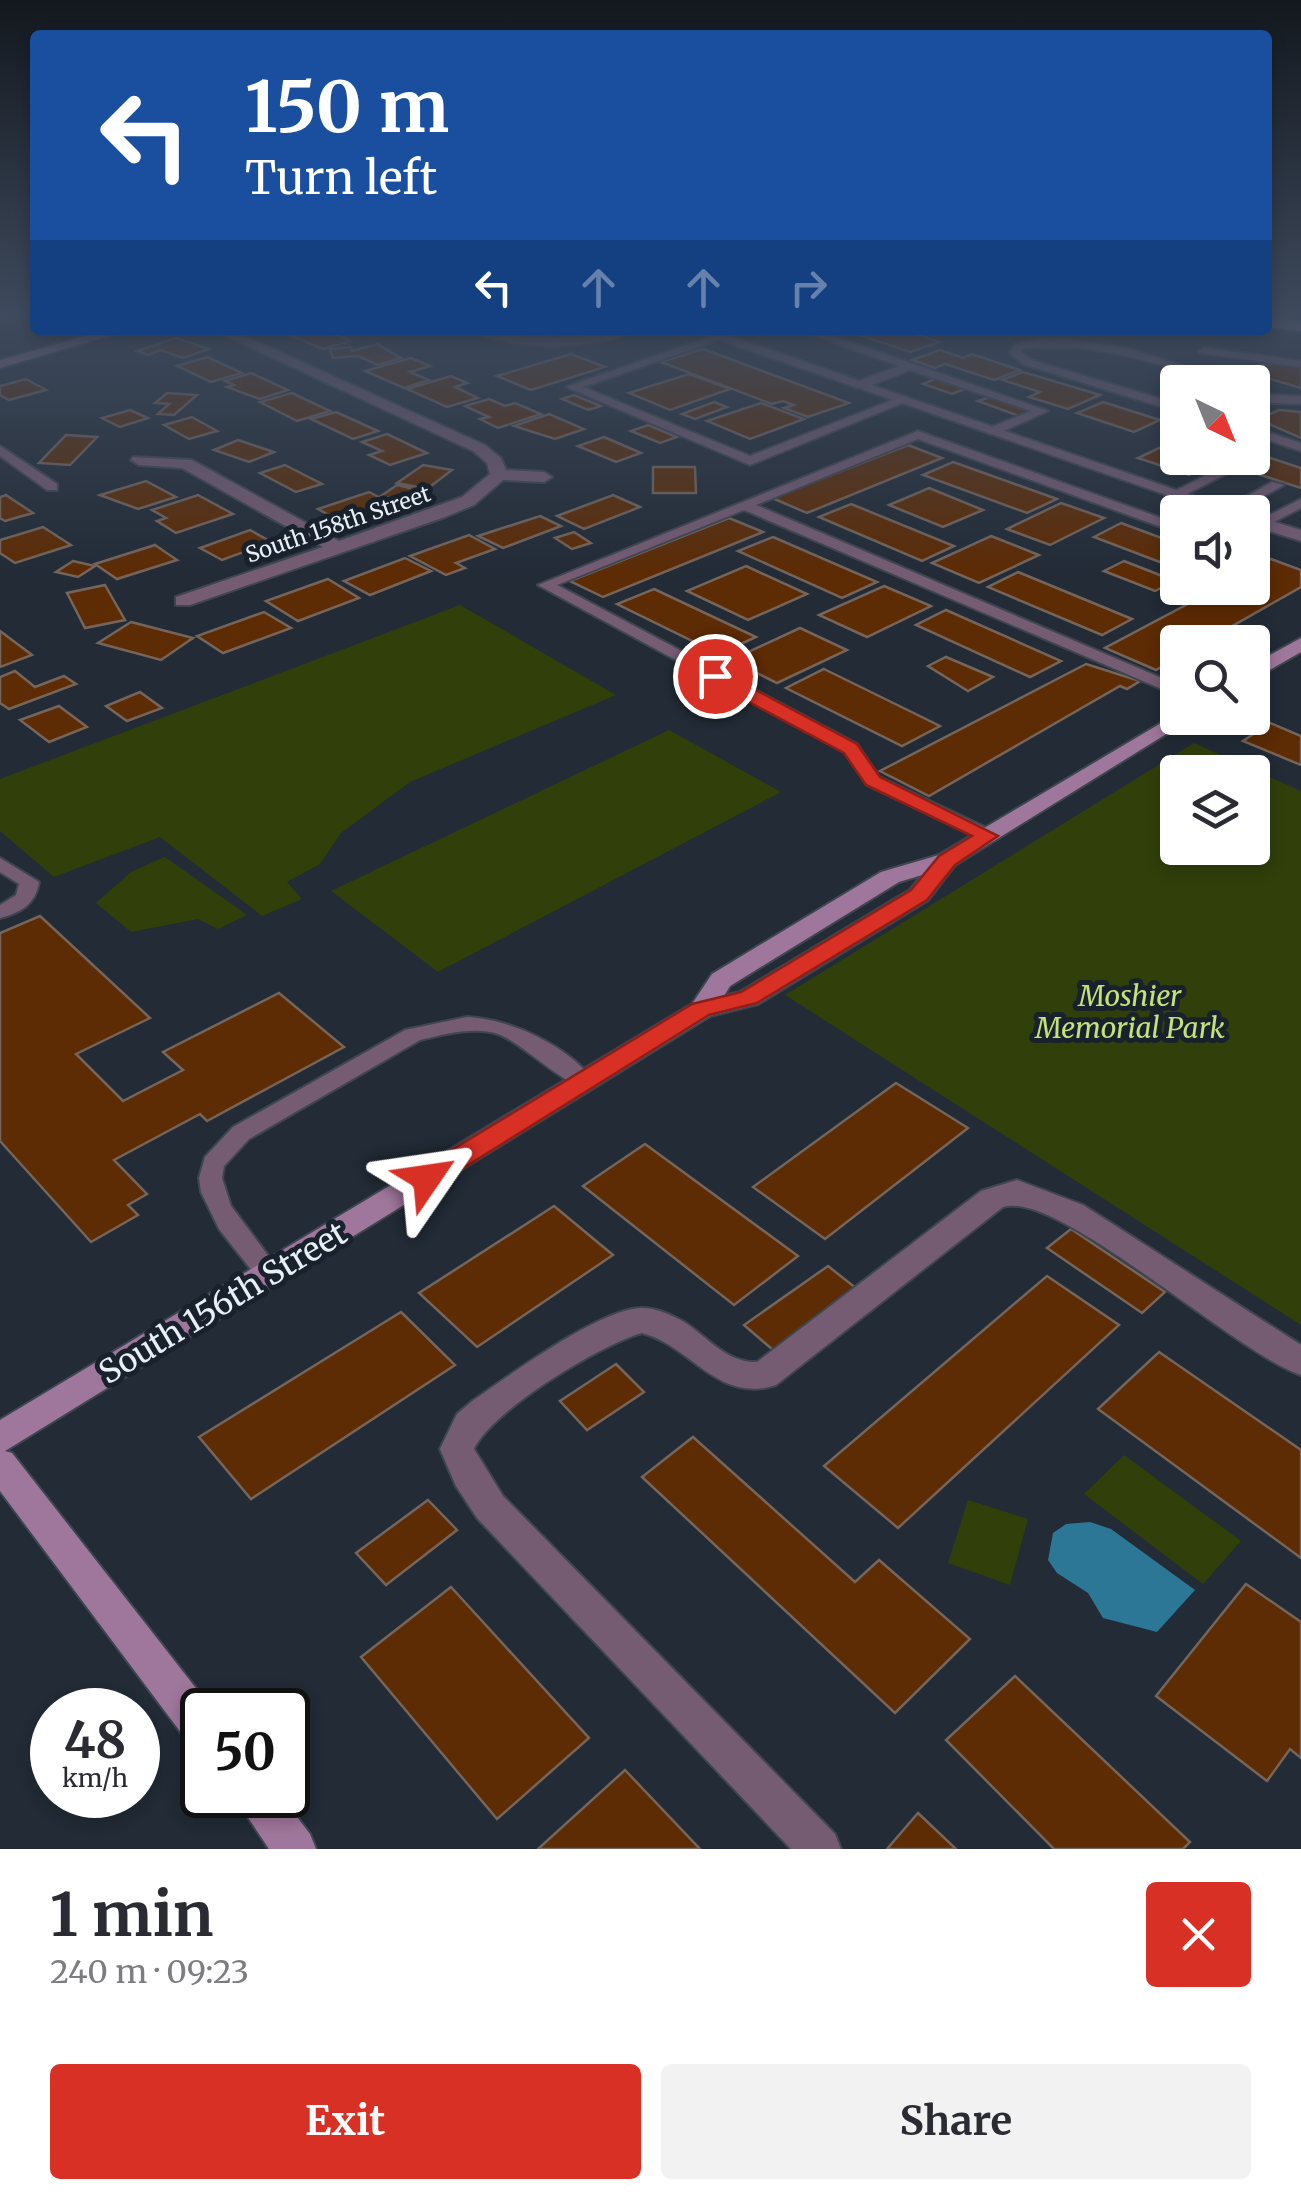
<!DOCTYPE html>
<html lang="en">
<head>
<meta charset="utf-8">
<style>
  body { margin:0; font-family:Merriweather,serif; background:#f2f2f3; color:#2b2b33; height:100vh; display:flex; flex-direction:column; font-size:38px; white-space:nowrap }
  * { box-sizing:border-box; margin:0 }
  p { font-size:32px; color:#7c7c81 }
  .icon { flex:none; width:55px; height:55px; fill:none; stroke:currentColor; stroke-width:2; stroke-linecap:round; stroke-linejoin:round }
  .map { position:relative; height:1849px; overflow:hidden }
  .details { display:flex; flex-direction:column; background:#fff; flex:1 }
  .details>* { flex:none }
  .hud { position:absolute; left:30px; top:30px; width:1242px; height:305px; border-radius:10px; box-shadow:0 5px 15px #0003; background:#1a4fa0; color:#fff; overflow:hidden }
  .needle { width:65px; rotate:137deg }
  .controls { position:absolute; left:1160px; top:365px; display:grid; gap:20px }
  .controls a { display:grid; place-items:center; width:110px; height:110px; border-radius:10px; background:#fff; box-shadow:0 5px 15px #0003; font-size:50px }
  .speed { position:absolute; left:30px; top:1688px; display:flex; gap:20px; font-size:50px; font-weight:700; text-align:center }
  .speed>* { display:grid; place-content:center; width:130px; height:130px; border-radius:50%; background:#fff; box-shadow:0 5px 15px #0003; line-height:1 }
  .speed small { font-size:25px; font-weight:400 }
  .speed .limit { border:5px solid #111; border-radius:15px; background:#fff; color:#111 }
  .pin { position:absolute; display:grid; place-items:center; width:85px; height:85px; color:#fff; margin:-42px; border:5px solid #fff; border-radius:50%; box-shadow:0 2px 10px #0007 }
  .me { position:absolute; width:110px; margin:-55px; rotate:58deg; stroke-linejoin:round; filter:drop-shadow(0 0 8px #0008) }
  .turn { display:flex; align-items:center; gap:35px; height:210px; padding:0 50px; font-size:45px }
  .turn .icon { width:130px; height:130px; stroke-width:2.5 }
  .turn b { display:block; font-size:70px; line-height:85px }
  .lanes { display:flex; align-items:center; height:95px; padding:0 50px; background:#0003; justify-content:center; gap:50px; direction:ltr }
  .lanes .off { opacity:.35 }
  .round { display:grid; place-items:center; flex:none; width:105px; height:105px; border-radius:10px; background:#f2f2f3 }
  .headline { display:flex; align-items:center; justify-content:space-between; height:170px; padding:0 50px }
  h1 { font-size:60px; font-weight:700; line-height:75px }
  .action { display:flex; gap:20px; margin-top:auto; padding:20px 50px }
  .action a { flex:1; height:115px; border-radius:10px; background:#d93025; color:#fff; font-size:40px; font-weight:700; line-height:115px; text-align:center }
  .action a+a { background:#f2f2f3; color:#2b2b33 }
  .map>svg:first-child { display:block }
  .green { fill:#313f0b; fill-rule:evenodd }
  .water { fill:#2d7796 }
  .building { fill:#5d2b04; stroke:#75655b; stroke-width:2.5 }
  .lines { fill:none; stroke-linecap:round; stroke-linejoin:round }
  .lane-casing { stroke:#3e4651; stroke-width:4 }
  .street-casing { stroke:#3e4651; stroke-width:4 }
  .secondary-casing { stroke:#3e4651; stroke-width:4 }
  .highway-casing { stroke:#3e4651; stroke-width:4 }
  .lane { fill:#765c73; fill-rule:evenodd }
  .street { fill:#765c73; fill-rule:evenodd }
  .secondary { fill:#a0779c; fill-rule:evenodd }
  .highway { fill:#df9ed9; fill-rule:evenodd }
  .route { fill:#d93025; stroke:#8d1f18; stroke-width:2.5 }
  .labels { text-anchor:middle; stroke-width:10; stroke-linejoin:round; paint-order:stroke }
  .far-street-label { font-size:22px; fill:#e8eff7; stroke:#18212c }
  .park-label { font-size:28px; font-style:italic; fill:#c3e379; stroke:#18212c }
  .near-street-label { font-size:32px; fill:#e8eff7; stroke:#18212c }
</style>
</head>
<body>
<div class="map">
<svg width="1301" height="1849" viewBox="0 0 1301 1849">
  <rect width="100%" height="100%" fill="#222b36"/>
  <!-- green -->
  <g class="green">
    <path d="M460 605 616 695 410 782 341 833 320 864 287 882 302 899 262 916 160 837 54 877 0 831V779Z"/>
    <path d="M669 730 781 792 438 972 331 891Z"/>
    <path d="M1194 743 1301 791V1325L785 995ZM1252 772V848H1178V772Z"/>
    <path d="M164 857H165L247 915 218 929 198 919 131 932 96 903 131 872Z"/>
    <path d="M1124 1455 1241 1541 1203 1584 1084 1494Z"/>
    <path d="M968 1500 1028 1519 1010 1585 948 1563Z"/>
  </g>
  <!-- water -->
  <path class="water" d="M1090 1522 1111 1529 1195 1590 1157 1632 1103 1618 1088 1593 1057 1573 1048 1560 1053 1533 1066 1524Z"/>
  <!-- building -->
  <g class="building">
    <path d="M306 330H324L351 341 323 349 289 335Z"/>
    <path d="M845 330H905L940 342 910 352Z"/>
    <path d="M176 338 209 349 183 358 161 350 148 355 137 351Z"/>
    <path d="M377 344 401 358 378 365 358 356 333 358 330 349 351 347 352 351Z"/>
    <path d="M703 349 849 403 808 417 784 408 794 405 783 401 772 404 661 362Z"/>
    <path d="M940 350 963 358 972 354 1020 370 994 380 945 364 935 368 912 360Z"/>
    <path d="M571 354 605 367 531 390 497 376Z"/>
    <path d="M207 357 242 373 211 382 177 366Z"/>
    <path d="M411 358 430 366 410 372 429 380 404 388 365 371Z"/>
    <path d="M1283 362 1301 367V388L1236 369Z"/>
    <path d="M1023 372 1100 395 1068 409 1029 397 1040 392 1002 380Z"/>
    <path d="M251 373 288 390 260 399 227 387 234 385 225 381Z"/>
    <path d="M689 374 730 389 670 410 629 393Z"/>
    <path d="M451 376 467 383 455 387 478 398 447 407 407 389Z"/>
    <path d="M26 379 46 390 9 400 0 395V386Z"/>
    <path d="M935 379 965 389 952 394 923 384Z"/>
    <path d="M167 393 197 395 174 415 158 414 169 404 155 403Z"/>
    <path d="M292 393 330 411 297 421 260 402Z"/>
    <path d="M574 395 601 406 588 410 562 399Z"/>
    <path d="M990 397 1030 411 1019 416 978 401Z"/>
    <path d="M489 399 505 406 515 403 541 414 498 428 480 419 489 417 465 406Z"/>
    <path d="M714 402 727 407 695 419 682 414Z"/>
    <path d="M1103 402 1160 420 1134 432 1077 413Z"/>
    <path d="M761 403 804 419 750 439 707 421Z"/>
    <path d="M130 410 148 418 120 427 102 418Z"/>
    <path d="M1279 410 1301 412V438L1258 419Z"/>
    <path d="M336 412 378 431 353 439 311 419Z"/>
    <path d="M549 414 584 429 555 439 514 426Z"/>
    <path d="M192 417 217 431 189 439 164 425Z"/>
    <path d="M648 425 677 437 660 443 631 431Z"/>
    <path d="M387 434 427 453 390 465 369 455 382 451 362 442Z"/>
    <path d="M66 435 97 437 70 465 39 463Z"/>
    <path d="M604 437 641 453 616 462 578 446Z"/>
    <path d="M1178 439V458H1252V452L1301 468V488L1217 461 1189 475 1138 458Z"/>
    <path d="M238 440 274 452 249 462 214 450Z"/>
    <path d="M908 445 942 458 807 513 772 498Z"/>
    <path d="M953 462 1057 499 1027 513 923 475Z"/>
    <path d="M285 465 322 484 296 492 260 473Z"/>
    <path d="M423 465 452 470 427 489 397 483Z"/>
    <path d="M653 467H695L696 493H653Z"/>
    <path d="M146 481 176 497 138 509 100 495Z"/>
    <path d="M397 485 419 490 404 501 381 496Z"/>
    <path d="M929 488 983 510 943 527 889 505Z"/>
    <path d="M369 492 390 503 340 521 318 509Z"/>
    <path d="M6 495 33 513 5 521 0 518V497Z"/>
    <path d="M198 495 233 514 176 533 157 521 166 518 152 510Z"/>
    <path d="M613 495 640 507 584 529 557 516Z"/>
    <path d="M1061 503 1104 518 1050 545 1007 529Z"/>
    <path d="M851 504 954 546 922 561 819 517Z"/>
    <path d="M540 516 561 526 503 548 478 536Z"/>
    <path d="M729 518 763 532 603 597 570 581Z"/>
    <path d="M1121 523 1178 544V569L1094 537Z"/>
    <path d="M43 527 71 545 15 563 0 553V540Z"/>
    <path d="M250 530 271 542 222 560 200 548Z"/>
    <path d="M574 532 591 543 572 549 555 538Z"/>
    <path d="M469 535 495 549 456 563 465 568 446 575 410 556Z"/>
    <path d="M991 536 1039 555 979 583 932 563Z"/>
    <path d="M773 537 877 582 842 598 738 551Z"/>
    <path d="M155 545 177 560 117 579 95 564Z"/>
    <path d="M405 558 431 571 370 595 344 581Z"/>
    <path d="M1271 559 1301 570V587L1204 642H1178V657L1156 670 1105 648 1218 588H1252V569Z"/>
    <path d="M73 561 95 566 78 577 56 572Z"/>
    <path d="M1124 561 1175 581 1155 591 1104 571Z"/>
    <path d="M746 566 807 594 748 620 687 591Z"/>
    <path d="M1018 572 1132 619 1102 635 988 587Z"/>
    <path d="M328 579 359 598 298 621 266 601Z"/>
    <path d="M105 585 125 620 85 628 67 593Z"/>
    <path d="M884 586 931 606 867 637 819 615Z"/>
    <path d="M654 589 756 637 719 654 617 604Z"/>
    <path d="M946 610 1061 661 1030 677 916 625Z"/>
    <path d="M264 612 291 628 223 653 197 636Z"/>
    <path d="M131 622 193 638 161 660 98 643Z"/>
    <path d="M800 628 847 650 777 683 731 660Z"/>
    <path d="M0 631 32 655 0 667Z"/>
    <path d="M946 657 993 677 968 691 928 666Z"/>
    <path d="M1086 664 1140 681 1127 689 1120 686 929 796 880 771Z"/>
    <path d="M824 669 940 726 902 746 786 688Z"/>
    <path d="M15 671 35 687 64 676 76 684 9 709 0 703V677Z"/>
    <path d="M140 692 162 708 127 721 106 706Z"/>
    <path d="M59 706 87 727 49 742 20 720Z"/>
    <path d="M1270 723 1301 736V765L1243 741Z"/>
    <path d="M40 916 150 1018 76 1054 123 1101 183 1070 163 1052 279 993 344 1047 207 1121 200 1114 114 1160 147 1194 128 1205 138 1215 91 1242 0 1141V933Z"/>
    <path d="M896 1083 968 1128 825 1239 753 1187Z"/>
    <path d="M645 1144 798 1256 734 1305 583 1186Z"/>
    <path d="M554 1206 613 1255 477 1347 419 1293Z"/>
    <path d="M1071 1229 1165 1292 1142 1313 1047 1248Z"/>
    <path d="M828 1266 857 1289 773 1350 744 1325Z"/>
    <path d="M1047 1276 1119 1325 898 1528 824 1466Z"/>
    <path d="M401 1312 455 1365 251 1499 199 1437Z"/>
    <path d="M1159 1352 1301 1450V1558L1098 1409Z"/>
    <path d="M616 1364 644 1392 587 1430 560 1401Z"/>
    <path d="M693 1437 855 1582 879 1560 970 1639 895 1713 642 1477Z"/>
    <path d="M428 1500 457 1530 386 1585 356 1553Z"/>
    <path d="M1246 1584 1301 1622V1758L1290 1749 1267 1781 1156 1696Z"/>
    <path d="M451 1587 589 1738 497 1819 361 1657Z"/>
    <path d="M1015 1676 1190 1842 1183 1849H1054L946 1740Z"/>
    <path d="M625 1770 700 1849H538Z"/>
    <path d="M918 1813 956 1849H887Z"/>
  </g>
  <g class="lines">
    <defs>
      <g id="lane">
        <path d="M470 330 554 338 637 330C598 351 509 351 470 330Z"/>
        <path d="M730 330H747L583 387 750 456 900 397 910 400 750 465 566 387Z"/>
        <path d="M799 330H816L1048 411 997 434H989V428L1031 411 910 370 864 388H856V382L899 366Z"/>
        <path d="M1046 339 1073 340 1126 348 1235 382H1218C1154 363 1092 340 1023 349L1022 352 1031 360 1178 404V412L1023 364 1010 353 1015 344Z"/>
        <path d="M1204 348 1301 361V367L1200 353 1198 351Z"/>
        <path d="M1252 394 1301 396V404L1252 402Z"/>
        <path d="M1252 427 1301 443V451L1252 435Z"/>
        <path d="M918 431 1178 524V533L918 439 756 505 1178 685V696L744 510 557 585 857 744 879 777 995 832 997 836 995 840 988 842 867 785 845 752 538 585Z"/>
        <path d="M0 446 57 484V490H47L0 456Z"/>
        <path d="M1228 464 1240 467 1181 497 1169 494Z"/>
        <path d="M1272 482 1284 485 1235 512 1220 511Z"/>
        <path d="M1301 499V508L1266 526 1254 523Z"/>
        <path d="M1252 552 1260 554V560L1252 561Z"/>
        <path d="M0 858 39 882C36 904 20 913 0 918V905L16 895 19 884 0 872Z"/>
        <path d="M467 1017C511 1019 568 1046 595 1082L592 1087C570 1093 524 1043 498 1034 474 1026 445 1034 420 1040L249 1139 224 1166 222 1178 231 1206 282 1274 278 1281 269 1284 260 1281 219 1229 201 1192 199 1178 205 1157 233 1127 405 1030Z"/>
      </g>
      <g id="street">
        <path d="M213 330H231L485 445 501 458 506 470 544 472 552 477 544 482 503 480 474 505 445 517 190 605H176V597L323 547 182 468 139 465 131 460 133 457 192 460 339 541 462 497 490 474 487 463 473 451Z"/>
        <path d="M691 330H712L1240 512H1216Z"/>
        <path d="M1252 515 1301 530V541L1252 526Z"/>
        <path d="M1017 1180 1083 1205 1301 1345V1375C1236 1354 1057 1189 1003 1207L776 1385C717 1404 692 1346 642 1333 601 1344 491 1411 474 1449L503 1496 835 1834 841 1849H791L477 1518 456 1486 440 1449 457 1414 471 1402C507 1377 598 1310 640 1308 654 1307 672 1315 684 1322 708 1337 726 1363 757 1362L981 1191Z"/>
      </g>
      <g id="secondary">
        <path d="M107 330H129L0 368V360Z"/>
        <path d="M1301 638V652L1252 680V665Z"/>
        <path d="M1178 713V718H1192L955 865 928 900 758 1004 710 1016 5 1451 12 1453 213 1710H202V1747L188 1742 0 1491V1420L692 1004 712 974 881 872 939 855ZM922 875 910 890 740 992 724 996 730 986 899 882Z"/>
        <path d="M233 1795H280L310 1834 316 1849H269Z"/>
      </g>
      <path id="highway" d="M1268 317 1301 321V331L1268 327Z"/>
    </defs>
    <!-- lane casing -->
    <use href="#lane" class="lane-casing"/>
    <!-- street casing -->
    <use href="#street" class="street-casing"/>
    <!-- secondary casing -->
    <use href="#secondary" class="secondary-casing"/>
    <!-- highway casing -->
    <use href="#highway" class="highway-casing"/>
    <!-- lane -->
    <use href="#lane" class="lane"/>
    <!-- street -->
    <use href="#street" class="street"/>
    <!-- secondary -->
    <use href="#secondary" class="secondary"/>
    <!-- highway -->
    <use href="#highway" class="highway"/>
  </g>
  <!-- sky -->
  <linearGradient id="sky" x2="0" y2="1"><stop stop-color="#13181e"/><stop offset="0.55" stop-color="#3e4a5d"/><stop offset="1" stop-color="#3e4a5d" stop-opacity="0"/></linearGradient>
  <rect width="1301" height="575" fill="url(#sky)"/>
  <!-- route -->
  <path class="route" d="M708 672H722L857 744 880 777 998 836 955 865 927 900 757 1003 709 1015 436 1185H417L413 1178 417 1171 692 1004 741 992 911 890 939 856 972 836 866 785 844 753 708 680Z"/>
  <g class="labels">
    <!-- far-street labels -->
    <g class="far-street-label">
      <text transform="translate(338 524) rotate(-19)" y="8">South 158th Street</text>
    </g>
    <!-- park labels -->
    <g class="park-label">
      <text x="1130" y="1006">Moshier<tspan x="1130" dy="32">Memorial Park</tspan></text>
    </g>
    <!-- near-street labels -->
    <g class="near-street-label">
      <text transform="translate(223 1303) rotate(-31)" y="11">South 156th Street</text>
    </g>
  </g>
</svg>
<div class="controls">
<a><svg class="needle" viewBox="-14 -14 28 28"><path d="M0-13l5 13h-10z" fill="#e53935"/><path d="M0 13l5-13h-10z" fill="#7c7c81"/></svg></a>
<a><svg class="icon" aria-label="sound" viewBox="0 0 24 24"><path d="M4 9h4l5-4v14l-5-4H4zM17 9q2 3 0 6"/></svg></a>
<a><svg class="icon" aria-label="search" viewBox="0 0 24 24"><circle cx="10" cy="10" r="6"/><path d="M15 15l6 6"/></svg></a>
<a><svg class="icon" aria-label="layers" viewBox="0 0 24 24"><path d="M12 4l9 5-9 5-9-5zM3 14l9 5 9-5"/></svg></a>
</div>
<div class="speed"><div>48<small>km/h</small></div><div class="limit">50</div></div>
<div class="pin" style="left:715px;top:676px;background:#d93025"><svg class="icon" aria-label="arrive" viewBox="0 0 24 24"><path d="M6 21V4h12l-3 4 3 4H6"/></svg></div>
<svg class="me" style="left:427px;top:1178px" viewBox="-20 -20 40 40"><path d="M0-17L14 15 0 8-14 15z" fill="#d93025" stroke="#fff" stroke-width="4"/></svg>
<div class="hud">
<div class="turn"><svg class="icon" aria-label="left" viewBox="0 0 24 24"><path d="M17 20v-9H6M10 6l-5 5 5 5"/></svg><div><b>150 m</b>Turn left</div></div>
<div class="lanes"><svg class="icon" aria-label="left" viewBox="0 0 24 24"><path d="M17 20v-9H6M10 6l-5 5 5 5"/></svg><svg class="icon off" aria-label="ahead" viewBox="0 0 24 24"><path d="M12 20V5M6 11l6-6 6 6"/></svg><svg class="icon off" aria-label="ahead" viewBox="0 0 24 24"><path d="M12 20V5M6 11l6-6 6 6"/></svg><svg class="icon off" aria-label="right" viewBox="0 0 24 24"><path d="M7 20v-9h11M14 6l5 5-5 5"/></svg></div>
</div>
</div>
<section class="details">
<div class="headline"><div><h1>1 min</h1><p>240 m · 09:23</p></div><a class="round" style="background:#d93025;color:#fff"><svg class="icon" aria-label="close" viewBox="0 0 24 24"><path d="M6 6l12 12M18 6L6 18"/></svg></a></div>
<div class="action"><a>Exit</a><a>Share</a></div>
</section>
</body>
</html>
